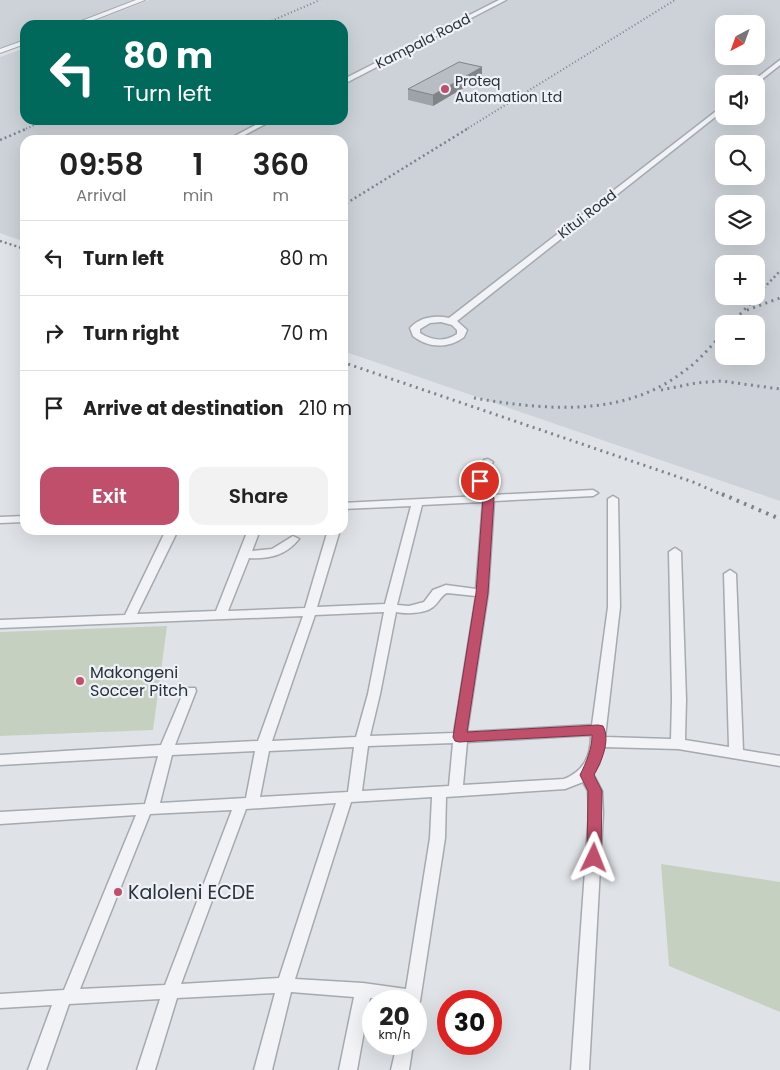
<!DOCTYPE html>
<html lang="en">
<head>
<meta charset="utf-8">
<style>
  body { margin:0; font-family:Poppins,sans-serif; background:#f2f2f2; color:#222; height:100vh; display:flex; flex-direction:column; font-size:19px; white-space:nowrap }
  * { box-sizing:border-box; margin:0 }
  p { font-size:16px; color:#767676 }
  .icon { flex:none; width:28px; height:28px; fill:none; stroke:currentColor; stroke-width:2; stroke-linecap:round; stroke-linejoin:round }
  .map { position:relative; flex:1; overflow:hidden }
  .side { position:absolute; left:20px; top:135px; width:328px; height:400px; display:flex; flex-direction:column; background:#fff; border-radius:15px; box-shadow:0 5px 20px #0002 }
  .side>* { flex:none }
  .hud { position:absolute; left:20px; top:20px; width:328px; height:105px; border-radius:15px; box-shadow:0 5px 20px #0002; background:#00695c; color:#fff; overflow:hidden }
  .needle { width:32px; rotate:221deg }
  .tools { position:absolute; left:715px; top:15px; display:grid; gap:10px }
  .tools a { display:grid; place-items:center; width:50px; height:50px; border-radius:10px; background:#fff; box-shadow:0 5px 20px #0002; font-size:25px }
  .speed { position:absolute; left:362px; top:990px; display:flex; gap:10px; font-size:25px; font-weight:700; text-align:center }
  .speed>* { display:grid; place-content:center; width:65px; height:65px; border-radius:50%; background:#fff; box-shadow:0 5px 20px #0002; line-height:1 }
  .speed small { font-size:12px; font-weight:400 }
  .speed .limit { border:8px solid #d22; background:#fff; color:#111 }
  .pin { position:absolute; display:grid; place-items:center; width:42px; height:42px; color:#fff; margin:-21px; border:2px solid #fff; border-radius:50%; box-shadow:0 1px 5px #0007 }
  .me { position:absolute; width:55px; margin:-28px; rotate:2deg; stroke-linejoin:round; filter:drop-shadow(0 0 4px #0008) }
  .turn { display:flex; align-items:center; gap:18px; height:105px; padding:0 20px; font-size:22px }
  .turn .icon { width:65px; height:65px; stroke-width:2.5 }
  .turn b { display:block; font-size:35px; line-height:42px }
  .eta { display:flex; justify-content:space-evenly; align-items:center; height:85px; text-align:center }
  .eta b { font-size:30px; font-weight:600; line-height:35px }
  .button { display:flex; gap:10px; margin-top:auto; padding:10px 20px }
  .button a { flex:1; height:58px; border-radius:15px; background:#c04f6b; color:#fff; font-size:20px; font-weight:600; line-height:58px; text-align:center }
  .button a+a { background:#f2f2f2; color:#222 }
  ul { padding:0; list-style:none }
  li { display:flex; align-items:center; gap:15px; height:75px; padding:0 20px; border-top:1px solid #e0e0e0 }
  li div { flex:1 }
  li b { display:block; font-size:19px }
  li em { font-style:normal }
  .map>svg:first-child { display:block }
  .built { fill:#cdd2d8; fill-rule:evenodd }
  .green { fill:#c6d0c1 }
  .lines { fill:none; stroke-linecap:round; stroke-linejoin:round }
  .minor-casing { stroke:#a5aab0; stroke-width:3 }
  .tertiary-casing { stroke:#a5aab0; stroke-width:2 }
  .minor { fill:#f1f3f6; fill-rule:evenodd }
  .tertiary { fill:#f1f3f6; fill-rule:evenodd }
  .rail-far3 { stroke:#7a848f; stroke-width:2; stroke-dasharray:1 2.5; stroke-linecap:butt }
  .rail-far2 { stroke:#7a848f; stroke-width:2.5; stroke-dasharray:2 3; stroke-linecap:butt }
  .rail-far1 { stroke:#7a848f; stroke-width:3; stroke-dasharray:2 4.5; stroke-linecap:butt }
  .rail { stroke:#7a848f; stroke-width:4; stroke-dasharray:2.5 5.5; stroke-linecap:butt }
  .wall { fill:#9da3a8 }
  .shaded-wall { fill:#808488 }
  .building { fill:#b7bdc3; stroke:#808488 }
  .route { fill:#c04f6b; stroke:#7d3346 }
  .poi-dot { fill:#c04f6b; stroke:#eef1f5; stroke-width:2 }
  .labels { text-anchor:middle; stroke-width:4.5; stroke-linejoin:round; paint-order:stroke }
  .far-street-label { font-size:14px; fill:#29323c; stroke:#eef1f5 }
  .far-poi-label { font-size:14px; fill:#29323c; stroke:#eef1f5; text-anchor:start }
  .poi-label { font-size:16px; fill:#29323c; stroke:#eef1f5; text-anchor:start }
  .near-poi-label { font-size:19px; fill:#29323c; stroke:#eef1f5; text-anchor:start }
</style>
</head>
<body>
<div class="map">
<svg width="780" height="1070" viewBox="0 0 780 1070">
  <rect width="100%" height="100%" fill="#dfe3e7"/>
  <!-- built -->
  <g class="built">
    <path d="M0 0H137L69 25H25V41L0 51Z"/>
    <path d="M149 0H780V501L343 351 342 140H25V242L0 233V57L25 48V120H342V25H85ZM724 24H756V56H724ZM724 84H756V116H724ZM724 144H756V176H724ZM724 204H756V236H724ZM724 264H756V296H724ZM724 324H756V356H724Z"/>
  </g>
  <!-- green -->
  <g class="green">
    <path d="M167 626 153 730 0 736V632Z"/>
    <path d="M661 864 780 882V1012L669 966Z"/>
  </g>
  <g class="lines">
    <defs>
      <g id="minor">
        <path d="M499 0H506L342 85V80Z"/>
        <path d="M780 60V65L756 84H749Z"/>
        <path d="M724 105V110L457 321 467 330 464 337C448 349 428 348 413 336L410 328C420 317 435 315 449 318ZM441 322 452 325 457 330V334C445 342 432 341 420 333V329L430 323Z"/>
        <path d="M265 120H273L235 140H227Z"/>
        <path d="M488 459 493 462 485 474 487 489 492 495 593 490 598 493 593 496 494 501 488 593 467 732 592 725 608 607V499L613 496 618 499 620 607 605 737 671 739 672 699 669 552 675 548 681 552 686 699 685 740 729 747 724 574 730 570 736 574 743 750 780 756V766L678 749 604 747 599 764 593 774 602 791 603 813 589 1070H571L589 813 588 791 583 782 565 789 446 797 445 838 420 1001 416 1007V1001H392L370 998 357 1070H339L354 997 291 992 272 1070H254L275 993 177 998 155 1070H137L160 999 69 1004 46 1070H28L52 1005 0 1008V994L64 990 136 815 0 824V812L145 804 158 756 0 765V755L161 745 184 691 185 688H195L196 691 175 745 258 741 303 616 0 628V620L125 615 166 530H178L137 614 216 611 248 530H260L252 551 272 549 293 536 299 539C285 556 269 559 249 558L228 611 305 608 328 530H340L317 607 385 604 411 506 342 509V503L481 496 477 489 475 474 484 460ZM483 502 476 589 446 585 433 590 424 602 409 606 397 605 422 505ZM447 593 476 596 454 733 370 736 380 694 396 612C406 614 424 614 433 607 439 603 440 596 447 593ZM384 612 368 694 356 737 272 741 315 615ZM591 735C591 756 584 771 564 779L463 785 467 742ZM453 743 449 786 362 791 368 746ZM354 747 348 792 260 797 269 751ZM255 751 246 798 160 803 172 755ZM432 797 430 838 406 989 363 983 295 979 351 802ZM336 803 279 978 181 984 246 809ZM232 810 165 985 80 989 150 814Z"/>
        <path d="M25 516V522L0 523V517Z"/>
        <path d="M397 1044H413L409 1070H391Z"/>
      </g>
      <g id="tertiary">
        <path d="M136 0H145L81 25H71Z"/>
        <path d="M25 40V44L0 53V49Z"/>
      </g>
    </defs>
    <!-- minor casing -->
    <use href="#minor" class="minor-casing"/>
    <!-- tertiary casing -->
    <use href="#tertiary" class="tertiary-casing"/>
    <!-- minor -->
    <use href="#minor" class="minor"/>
    <!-- tertiary -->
    <use href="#tertiary" class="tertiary"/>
    <!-- rail-far3 -->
    <g class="rail-far3">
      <path d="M262 25 320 0"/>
      <path d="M23 130 46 120"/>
      <path d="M465 130 675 0"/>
    </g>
    <!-- rail-far2 -->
    <g class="rail-far2">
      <path d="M0 140 26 129"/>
      <path d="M342 206 467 129"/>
      <path d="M0 241 25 249"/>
      <path d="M760 292 780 271"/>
    </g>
    <!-- rail-far1 -->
    <g class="rail-far1">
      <path d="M747 310 780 298"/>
      <path d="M731 324 762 291"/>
      <path d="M342 362 693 482 725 496"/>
      <path d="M661 390 696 383 721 381 780 389"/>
      <path d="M474 398C544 410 623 418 683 372 699 361 711 346 724 332"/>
    </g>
    <!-- rail -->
    <path class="rail" d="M722 494 780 519"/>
  </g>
  <!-- wall -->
  <path class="wall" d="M482 77 433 106 408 100V89Z"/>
  <!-- shaded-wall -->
  <path class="shaded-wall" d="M482 67V77L433 106V95Z"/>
  <!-- building -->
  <path class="building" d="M459 62 482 67 433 95 408 89Z"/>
  <!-- route -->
  <path class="route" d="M480 478 484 479 487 488 494 498 488 593 467 732 598 725 603 726C611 741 601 762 594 775L602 791 601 858 599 862 594 863 589 862 587 858 588 791 580 775C586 763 592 749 592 735L459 742 455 741 453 737 476 593 483 498 476 489 474 481Z"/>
  <!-- markers -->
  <g class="poi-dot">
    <circle cx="445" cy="89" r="5"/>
    <circle cx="80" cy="681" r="5"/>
    <circle cx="118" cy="892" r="5"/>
  </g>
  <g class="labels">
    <!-- far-street labels -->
    <g class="far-street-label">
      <text transform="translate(423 41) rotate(-27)" y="5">Kampala Road</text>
      <text transform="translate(587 214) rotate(-38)" y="5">Kitui Road</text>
    </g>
    <!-- far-poi labels -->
    <g class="far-poi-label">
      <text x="455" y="86">Proteq<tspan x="455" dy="16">Automation Ltd</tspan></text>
    </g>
    <!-- poi labels -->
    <g class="poi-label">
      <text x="90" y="678">Makongeni<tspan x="90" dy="18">Soccer Pitch</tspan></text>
    </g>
    <!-- near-poi labels -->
    <g class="near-poi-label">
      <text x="128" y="899">Kaloleni ECDE</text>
    </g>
  </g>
</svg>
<div class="tools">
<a><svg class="needle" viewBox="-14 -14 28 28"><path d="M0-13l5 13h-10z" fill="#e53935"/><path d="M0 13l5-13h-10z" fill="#767676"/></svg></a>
<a><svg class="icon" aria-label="sound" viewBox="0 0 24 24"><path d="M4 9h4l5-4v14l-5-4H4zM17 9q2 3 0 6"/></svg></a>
<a><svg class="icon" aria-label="search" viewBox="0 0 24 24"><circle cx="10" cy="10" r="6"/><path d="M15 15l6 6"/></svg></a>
<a><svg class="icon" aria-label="layers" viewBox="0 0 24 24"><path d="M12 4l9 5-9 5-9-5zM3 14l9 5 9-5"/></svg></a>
<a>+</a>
<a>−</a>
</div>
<div class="speed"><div>20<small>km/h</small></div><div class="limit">30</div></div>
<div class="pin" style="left:480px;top:481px;background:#d93025"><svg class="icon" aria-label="arrive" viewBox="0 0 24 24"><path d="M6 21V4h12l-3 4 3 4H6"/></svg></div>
<svg class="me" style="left:594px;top:858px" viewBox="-20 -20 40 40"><path d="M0-17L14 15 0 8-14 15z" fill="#c04f6b" stroke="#fff" stroke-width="4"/></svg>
<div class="hud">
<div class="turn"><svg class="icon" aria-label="left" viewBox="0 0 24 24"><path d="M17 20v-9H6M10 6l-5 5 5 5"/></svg><div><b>80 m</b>Turn left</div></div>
</div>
<section class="side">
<div class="eta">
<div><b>09:58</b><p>Arrival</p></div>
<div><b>1</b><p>min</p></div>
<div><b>360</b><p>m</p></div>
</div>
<ul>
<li><svg class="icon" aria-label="left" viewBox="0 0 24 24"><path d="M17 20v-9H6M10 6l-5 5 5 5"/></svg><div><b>Turn left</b></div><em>80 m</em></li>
<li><svg class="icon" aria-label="right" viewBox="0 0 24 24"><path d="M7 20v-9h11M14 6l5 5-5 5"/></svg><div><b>Turn right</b></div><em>70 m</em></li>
<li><svg class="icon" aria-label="arrive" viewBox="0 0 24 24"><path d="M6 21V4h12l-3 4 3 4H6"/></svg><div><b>Arrive at destination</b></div><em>210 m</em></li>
</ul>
<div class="button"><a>Exit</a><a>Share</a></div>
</section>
</div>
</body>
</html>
